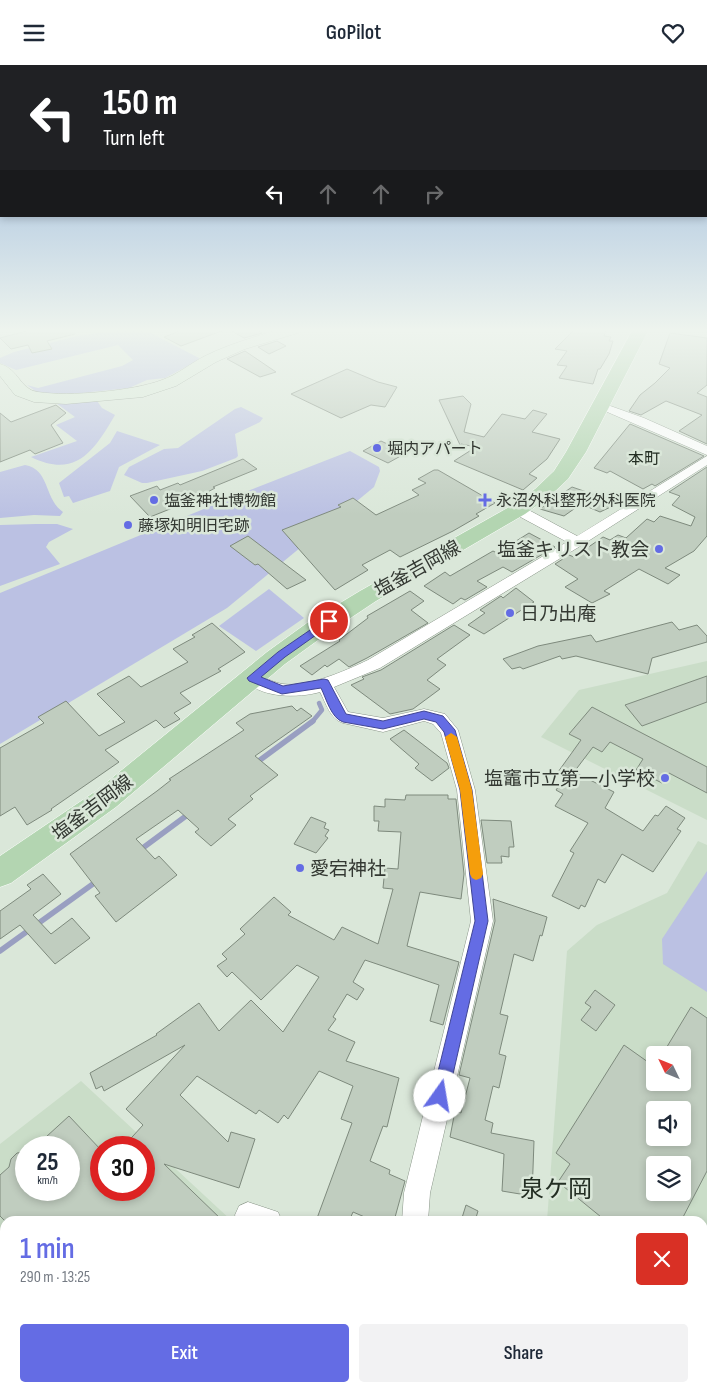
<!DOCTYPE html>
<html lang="en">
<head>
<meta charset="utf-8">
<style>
  body { margin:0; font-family:"Sofia Sans Condensed","Noto Sans JP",sans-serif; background:#f2f2f3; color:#1f2937; height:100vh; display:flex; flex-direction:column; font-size:19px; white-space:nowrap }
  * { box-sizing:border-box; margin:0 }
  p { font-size:16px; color:#747a83 }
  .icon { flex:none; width:28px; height:28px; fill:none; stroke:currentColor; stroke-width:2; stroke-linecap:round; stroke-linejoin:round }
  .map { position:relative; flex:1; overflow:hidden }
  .sheet { position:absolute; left:0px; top:1151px; width:708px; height:176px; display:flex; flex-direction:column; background:#fff; border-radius:15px 15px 0 0; box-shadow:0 2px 8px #0003 }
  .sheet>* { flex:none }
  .banner { position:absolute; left:0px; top:0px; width:708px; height:152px; box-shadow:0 2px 8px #0003; background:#202124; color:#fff; overflow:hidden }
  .needle { width:32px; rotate:313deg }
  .buttons { position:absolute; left:646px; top:981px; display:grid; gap:10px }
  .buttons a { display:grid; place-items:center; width:45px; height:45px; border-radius:5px; background:#fff; box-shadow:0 2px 8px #0003; font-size:25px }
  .speed { position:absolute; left:15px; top:1071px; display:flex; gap:10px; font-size:25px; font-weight:700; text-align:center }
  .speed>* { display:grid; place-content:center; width:65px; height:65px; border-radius:50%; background:#fff; box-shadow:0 2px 8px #0003; line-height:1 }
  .speed small { font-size:12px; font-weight:400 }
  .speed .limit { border:8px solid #d22; background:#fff; color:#111 }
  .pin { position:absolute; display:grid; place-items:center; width:42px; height:42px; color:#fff; margin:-21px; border:2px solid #fff; border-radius:50%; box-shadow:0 1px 5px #0007 }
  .me { position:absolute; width:55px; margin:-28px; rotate:13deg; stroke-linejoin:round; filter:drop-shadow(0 0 4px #0008) }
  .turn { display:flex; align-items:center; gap:18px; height:105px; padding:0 20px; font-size:22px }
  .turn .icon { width:65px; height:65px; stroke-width:2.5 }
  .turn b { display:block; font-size:35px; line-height:42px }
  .lanes { display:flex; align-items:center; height:48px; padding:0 20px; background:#0003; justify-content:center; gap:25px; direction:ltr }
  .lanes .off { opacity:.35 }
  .round { display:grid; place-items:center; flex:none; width:52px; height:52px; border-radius:5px; background:#f2f2f3 }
  .summary { display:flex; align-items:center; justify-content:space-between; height:85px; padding:0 20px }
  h1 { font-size:30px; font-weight:600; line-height:38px; color:#646ce4 }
  .cta { display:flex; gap:10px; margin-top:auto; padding:10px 20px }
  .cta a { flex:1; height:58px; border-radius:5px; background:#646ce4; color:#fff; font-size:20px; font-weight:600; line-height:58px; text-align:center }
  .cta a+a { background:#f2f2f3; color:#1f2937 }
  header { display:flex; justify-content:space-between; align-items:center; height:65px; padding:0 20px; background:#fff; font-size:22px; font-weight:600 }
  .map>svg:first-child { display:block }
  .built { fill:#caddc8; fill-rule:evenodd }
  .green { fill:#bbc1e3 }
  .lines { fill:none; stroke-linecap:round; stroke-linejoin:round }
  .stream-far1 { stroke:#999fc1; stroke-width:4.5 }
  .stream { stroke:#999fc1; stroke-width:5.5 }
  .building { fill:#c0cdbf; stroke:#7e8a7d; fill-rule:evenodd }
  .street-casing { stroke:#8a9689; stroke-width:1 }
  .secondary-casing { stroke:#8a9689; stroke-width:1 }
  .primary-casing { stroke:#fff; stroke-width:1 }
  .street { fill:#fff; fill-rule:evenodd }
  .secondary { fill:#d9ead8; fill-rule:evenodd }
  .primary { fill:#b3d5b1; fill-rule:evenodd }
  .route { fill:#646ce4; stroke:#414694 }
  .slow { fill:#f59e0b }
  .poi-dot { fill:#646ce4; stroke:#dae7d9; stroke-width:2 }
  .labels { text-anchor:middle; stroke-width:5; stroke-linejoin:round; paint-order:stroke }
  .far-poi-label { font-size:16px; fill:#333832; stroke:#dae7d9; text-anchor:start }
  .far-neighbourhood-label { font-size:16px; fill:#232e23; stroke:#dae7d9 }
  .poi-label { font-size:19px; fill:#333832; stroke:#dae7d9; text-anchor:end }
  .street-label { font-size:19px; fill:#333832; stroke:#dae7d9 }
  .near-neighbourhood-label { font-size:24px; fill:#232e23; stroke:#dae7d9 }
</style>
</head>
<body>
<header><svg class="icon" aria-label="menu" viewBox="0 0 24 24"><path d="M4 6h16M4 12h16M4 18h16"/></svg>GoPilot<svg class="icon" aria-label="heart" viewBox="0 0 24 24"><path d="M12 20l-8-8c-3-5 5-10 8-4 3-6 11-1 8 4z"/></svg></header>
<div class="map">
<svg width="707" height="1327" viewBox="0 0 707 1327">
  <rect width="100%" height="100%" fill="#dae7d9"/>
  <!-- built -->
  <g class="built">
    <path d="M707 596V755L541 672 579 625Z"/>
    <path d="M698 776 707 780V1327H685L681 1323 702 1322V1156H547L567 886 597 860 667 828ZM655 990H682V1018H655ZM655 1045H682V1072H655ZM655 1100H682V1128H655Z"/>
    <path d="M81 1016 232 1156H5V1322L362 1323 361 1327H0V1079ZM26 1082H69V1125H26ZM101 1082H144V1125H101Z"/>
  </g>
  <!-- green -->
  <g class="green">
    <path d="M126 264H143L199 293V295L165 313 147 315 129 323 62 330 38 328 27 320 38 323 122 301 133 295 118 280 16 305 0 298V293L14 287 77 271Z"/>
    <path d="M95 333 102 343 115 350C94 386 76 414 31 392L77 376 56 360 75 352 56 338Z"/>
    <path d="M241 342 263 353 260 357 235 369 238 391 236 393 202 406 147 418H142L124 410 129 402 164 384 178 383 235 344Z"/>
    <path d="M117 366 160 380 119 402 110 426 73 438 69 431 64 432 59 418 110 378Z"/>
    <path d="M350 386 379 402 380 406 374 422 227 543 0 679V528L245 427Z"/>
    <path d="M25 400C50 404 44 434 63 447L60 451 34 450 0 453V407Z"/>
    <path d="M36 459H57L73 464 49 477 46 482 60 499 0 521V460Z"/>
    <path d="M269 524 304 553 256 586 219 561Z"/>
    <path d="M707 806V927L663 899 662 874Z"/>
    <path d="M227 1322 301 1323 311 1327H225Z"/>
  </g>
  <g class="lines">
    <!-- stream-far1 -->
    <path class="stream-far1" d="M312 657 322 645 319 638"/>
    <!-- stream -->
    <g class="stream">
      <path d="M256 698 313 656"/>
      <path d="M140 785 190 748"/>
      <path d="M0 886 97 816"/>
    </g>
  </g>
  <!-- building -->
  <g class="building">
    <path d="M34 264H75V269L47 276 52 284 32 288 28 280 11 284 0 273Z"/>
    <path d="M185 264H223L224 265 181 281 164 272Z"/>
    <path d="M228 264H256L262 268 244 273Z"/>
    <path d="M575 264H606L604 271 611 272 609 276H613L609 289 600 304H598L593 319 559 313 567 301 557 300 567 286 555 284Z"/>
    <path d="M670 268 707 273V320L697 328 707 332V379L679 366 702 350 666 336 641 350 629 346 640 330 655 318 670 303 659 299Z"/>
    <path d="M277 276 286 281 269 289 258 282Z"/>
    <path d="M245 286 276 307 260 312 227 294Z"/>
    <path d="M347 304 378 317 397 322 385 342 371 340 341 353 291 329Z"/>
    <path d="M463 331 471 339 464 367 484 372 502 349 525 354 533 345 547 349 532 367 560 374 547 394 529 409 537 413 523 425 454 396 476 382 461 379V382L439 335Z"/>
    <path d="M56 340 66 348 51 360 63 378 35 389 30 385 0 397V348L11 357Z"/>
    <path d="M630 359 637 362 704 391 655 421 652 419 643 424 610 406 607 408 594 403Z"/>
    <path d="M381 376 406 388 388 398 363 386Z"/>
    <path d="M243 394 257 404 213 422 215 423 195 434 150 452 130 431 157 421 160 425 178 418 180 420Z"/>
    <path d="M707 402V471L694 486 665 503 680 510 668 519 639 504 604 526 610 529 592 538 565 522 578 514 555 499 569 490 574 492 603 472 610 475 618 470 626 473 647 454 654 457 660 451 691 461 695 452 672 440 680 431 669 427Z"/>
    <path d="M434 405H438L495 438 476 449 479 451 453 466 400 492 390 485 362 500 368 505 335 525 282 465 341 442 338 440 353 433 376 450 419 430 412 425 426 418 418 414Z"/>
    <path d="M572 422 619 438 600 447 581 439 564 451 540 444Z"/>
    <path d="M529 468 555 482 512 507 503 502 477 516 487 522 465 535 461 533 453 539 424 521 445 507 450 511 493 486 497 488Z"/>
    <path d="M248 471 306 515 287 524 258 499 255 500 230 481Z"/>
    <path d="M516 523 534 537 484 569 468 560 485 548 480 545 501 531 503 533Z"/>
    <path d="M410 526 424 536 411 545 428 558 367 593 349 602 339 594 327 602 325 600 312 610 300 601 340 576 339 575 368 553 367 551Z"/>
    <path d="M672 557 679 565 697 560 707 571V577L652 593 648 609 576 591 562 594 560 591 523 604 520 602 512 604 503 594 538 581 591 570 596 577Z"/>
    <path d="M212 558 245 587 218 604 221 606 180 628 191 638 174 648 180 654 164 663 156 655 105 685 119 697 51 744 52 745 27 760 15 742 0 751V683L44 658 38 652 66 636 99 671 125 657 97 629 129 611 141 622 188 597 173 584 195 572 192 570Z"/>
    <path d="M454 560 470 570 437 594 446 600 427 615 440 624 413 644 390 649 351 620 364 614 362 612 381 605Z"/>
    <path d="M707 611V637L642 661 625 640Z"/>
    <path d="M292 641 297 646 301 643 312 651 255 691 278 710 250 731 253 734 228 754 236 760 211 781 195 767 199 764 178 745 136 774 155 794 159 791 177 810 116 857 95 831 100 828 70 789 157 726 171 715 169 714 244 665 236 658 250 649Z"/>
    <path d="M592 642 707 702V728L669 708 662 718 636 705 643 694 610 677 602 687 593 682 574 707 614 727 605 743 643 766 655 750 658 751 666 741 685 753 677 764 681 766 653 807 622 789 605 818 598 814 585 842 581 840 579 844 552 831 574 788 570 786 588 758 555 741 563 729 556 725 566 711 558 707 581 675 569 669Z"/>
    <path d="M404 665 447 698 449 703 432 716 415 703 419 699 390 674Z"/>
    <path d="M406 730H448V734H456L464 809 461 834 420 827 407 881 459 897 443 960 430 956 439 920 365 895 353 917 364 924 357 935 347 929 333 952 336 954 328 965 355 977 346 996 399 1013 387 1062 383 1061 370 1096 390 1105 389 1109 405 1116 394 1156H374L353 1147 349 1156H316L352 1058 341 1054 353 1021 319 1006 288 1054 284 1050 278 1058 259 1045 256 1049 197 1011 180 1030 228 1077 231 1067 255 1074 239 1123 164 1099 223 1156H5L0 1151V1110L9 1102 11 1094 17 1088 26 1087V1125H69V1082H35L69 1051 101 1085V1125H144V1082H123L143 1060 126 1044 185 980 104 1026 102 1021 96 1024 90 1008 157 970 156 969 199 938 219 966 251 935 283 967 319 912 297 900 261 935 232 907 227 912 217 901 227 894 222 889 245 869 240 864 274 832 291 847 288 850 334 875 342 862 378 879 393 824 383 823 385 803 398 804 401 767 378 766 379 756H374V741L385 742V734L405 735Z"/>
    <path d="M311 752 326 758 324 763 329 765 325 771 328 773 316 788 294 779Z"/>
    <path d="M481 755 511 756 514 782H509V792L501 791 502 798H487Z"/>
    <path d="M43 809 61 829 33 850 51 869 72 853 90 873 55 899 20 860 0 874V846L31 824 27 820Z"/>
    <path d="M493 834 547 852 542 871 540 870 533 896 514 889 500 949 508 951 499 989 506 991 499 1023 493 1021 485 1055 493 1058 491 1068 534 1076 532 1131 502 1126 504 1089 450 1072 455 1046 461 1048 470 1013 459 1010 495 856Z"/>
    <path d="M595 925 615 940 596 966 581 955 591 942 585 938Z"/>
    <path d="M691 942 707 953V1106L681 1156H606L558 1117 570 1099 556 1088 624 980 655 1002V1018H682V990H662ZM655 1045H682V1072H655ZM655 1100H682V1128H655Z"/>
    <path d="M466 1140 478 1146 475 1156H461Z"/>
  </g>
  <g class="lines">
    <defs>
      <g id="street">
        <path d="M602 338 644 353 707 381V390L598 343 596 341 598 339Z"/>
        <path d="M707 391V400L582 480 380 603 334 622 348 647 383 653 424 644 445 649 458 665 475 725 493 856 430 1128 428 1156H402L404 1128 471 856 457 725 441 668 433 659 424 656 383 667 343 658C330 654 326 638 320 627 300 633 257 634 245 613L247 609 253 607C262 610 269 616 278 618 303 625 345 606 368 595L567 477 513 448 511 445 513 442H523L577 471Z"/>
        <path d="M248 1137 278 1147 282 1156H237L235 1150 239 1141Z"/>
        <path d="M361 1322H391L389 1327H359Z"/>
        <path d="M435 1322H465L467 1327H437Z"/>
      </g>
      <path id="secondary" d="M280 264H303L301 267 245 284 216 297 176 321 143 332 66 339 34 337 15 330 0 311V299C19 304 20 325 38 327 69 332 133 326 162 315 177 310 191 298 205 291 229 279 255 272 280 264Z"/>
      <path id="primary" d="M633 264H649L586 387 568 414 549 432 525 449 376 536 325 570 285 599 116 742 11 818 0 822V791L96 726 267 587 307 558 360 526 511 441 535 424 554 406 566 387Z"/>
    </defs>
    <!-- street casing -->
    <use href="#street" class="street-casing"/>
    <!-- secondary casing -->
    <use href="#secondary" class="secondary-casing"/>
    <!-- primary casing -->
    <use href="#primary" class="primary-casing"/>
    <!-- street -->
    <use href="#street" class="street"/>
    <!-- secondary -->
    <use href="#secondary" class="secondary"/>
    <!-- primary -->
    <use href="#primary" class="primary"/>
  </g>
  <!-- sky -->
  <linearGradient id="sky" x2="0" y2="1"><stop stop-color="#88acd8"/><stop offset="0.59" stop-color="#eef4ee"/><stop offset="1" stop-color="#eef4ee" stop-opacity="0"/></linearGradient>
  <rect width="707" height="450" fill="url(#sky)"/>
  <!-- route -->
  <path class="route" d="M329 552 333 553V558L285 592 261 612 283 621 324 614 328 615 346 649 383 656 424 646 443 651 455 665 472 725 488 856 448 1031 446 1036 440 1039 435 1036 432 1031 475 856 460 725 444 667 436 657 424 654 383 664 343 657C331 653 326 633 321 623L282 629 249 616 247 613 278 587Z"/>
  <!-- slow -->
  <path class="slow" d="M451 668 457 672 472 725 483 809 481 813 476 815 472 813 470 809 460 725 445 672Z"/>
  <!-- markers -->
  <g class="poi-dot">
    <circle cx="377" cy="383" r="5"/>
    <circle cx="154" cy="435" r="5"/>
    <path d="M482.5 427.5h5v5h5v5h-5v5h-5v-5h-5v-5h5z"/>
    <circle cx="128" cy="460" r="5"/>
    <circle cx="659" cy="484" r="5"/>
    <circle cx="510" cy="548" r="5"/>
    <circle cx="665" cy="713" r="5"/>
    <circle cx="300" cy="803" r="5"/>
  </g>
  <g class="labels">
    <!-- far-poi labels -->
    <g class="far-poi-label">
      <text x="387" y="389">堀内アパート</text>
      <text x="164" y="441">塩釜神社博物館</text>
      <text x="496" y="441">永沼外科整形外科医院</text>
      <text x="138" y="466">藤塚知明旧宅跡</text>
    </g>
    <!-- far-neighbourhood labels -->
    <g class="far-neighbourhood-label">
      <text x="644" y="399">本町</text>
    </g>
    <!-- poi labels -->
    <g class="poi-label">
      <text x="649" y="491">塩釜キリスト教会</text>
      <text x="520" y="555" text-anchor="start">日乃出庵</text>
      <text x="655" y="720">塩竈市立第一小学校</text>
      <text x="310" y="810" text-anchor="start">愛宕神社</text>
    </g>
    <!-- street labels -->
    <g class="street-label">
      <text transform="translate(417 503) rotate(-29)" y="7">塩釜吉岡線</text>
      <text transform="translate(92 742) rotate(-37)" y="7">塩釜吉岡線</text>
    </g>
    <!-- near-neighbourhood labels -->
    <g class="near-neighbourhood-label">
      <text x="556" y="1132">泉ケ岡</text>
    </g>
  </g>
</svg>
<div class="buttons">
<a><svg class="needle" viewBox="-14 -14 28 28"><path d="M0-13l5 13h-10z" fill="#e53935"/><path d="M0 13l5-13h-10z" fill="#747a83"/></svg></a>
<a><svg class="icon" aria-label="sound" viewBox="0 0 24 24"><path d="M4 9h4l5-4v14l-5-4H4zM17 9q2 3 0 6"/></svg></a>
<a><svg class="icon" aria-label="layers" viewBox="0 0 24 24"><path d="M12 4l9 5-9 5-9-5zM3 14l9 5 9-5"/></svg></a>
</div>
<div class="speed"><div>25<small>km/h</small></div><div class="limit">30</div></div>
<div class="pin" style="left:329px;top:556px;background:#d93025"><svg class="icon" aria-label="arrive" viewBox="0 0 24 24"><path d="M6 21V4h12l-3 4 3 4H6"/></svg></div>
<svg class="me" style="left:440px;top:1031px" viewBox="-20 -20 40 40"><circle r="19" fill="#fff"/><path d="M0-13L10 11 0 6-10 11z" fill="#646ce4"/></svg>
<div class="banner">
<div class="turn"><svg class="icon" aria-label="left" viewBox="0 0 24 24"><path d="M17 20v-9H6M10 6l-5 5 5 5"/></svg><div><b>150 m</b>Turn left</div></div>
<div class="lanes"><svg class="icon" aria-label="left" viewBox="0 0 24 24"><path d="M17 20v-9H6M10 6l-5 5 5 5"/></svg><svg class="icon off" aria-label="ahead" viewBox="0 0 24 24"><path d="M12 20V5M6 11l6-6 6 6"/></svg><svg class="icon off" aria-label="ahead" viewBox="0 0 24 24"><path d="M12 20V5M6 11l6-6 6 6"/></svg><svg class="icon off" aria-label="right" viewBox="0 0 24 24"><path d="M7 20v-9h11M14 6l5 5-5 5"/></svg></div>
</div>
<section class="sheet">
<div class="summary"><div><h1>1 min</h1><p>290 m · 13:25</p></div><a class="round" style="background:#d93025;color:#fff"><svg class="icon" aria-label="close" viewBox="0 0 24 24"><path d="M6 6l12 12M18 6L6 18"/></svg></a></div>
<div class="cta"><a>Exit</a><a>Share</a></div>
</section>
</div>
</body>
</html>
